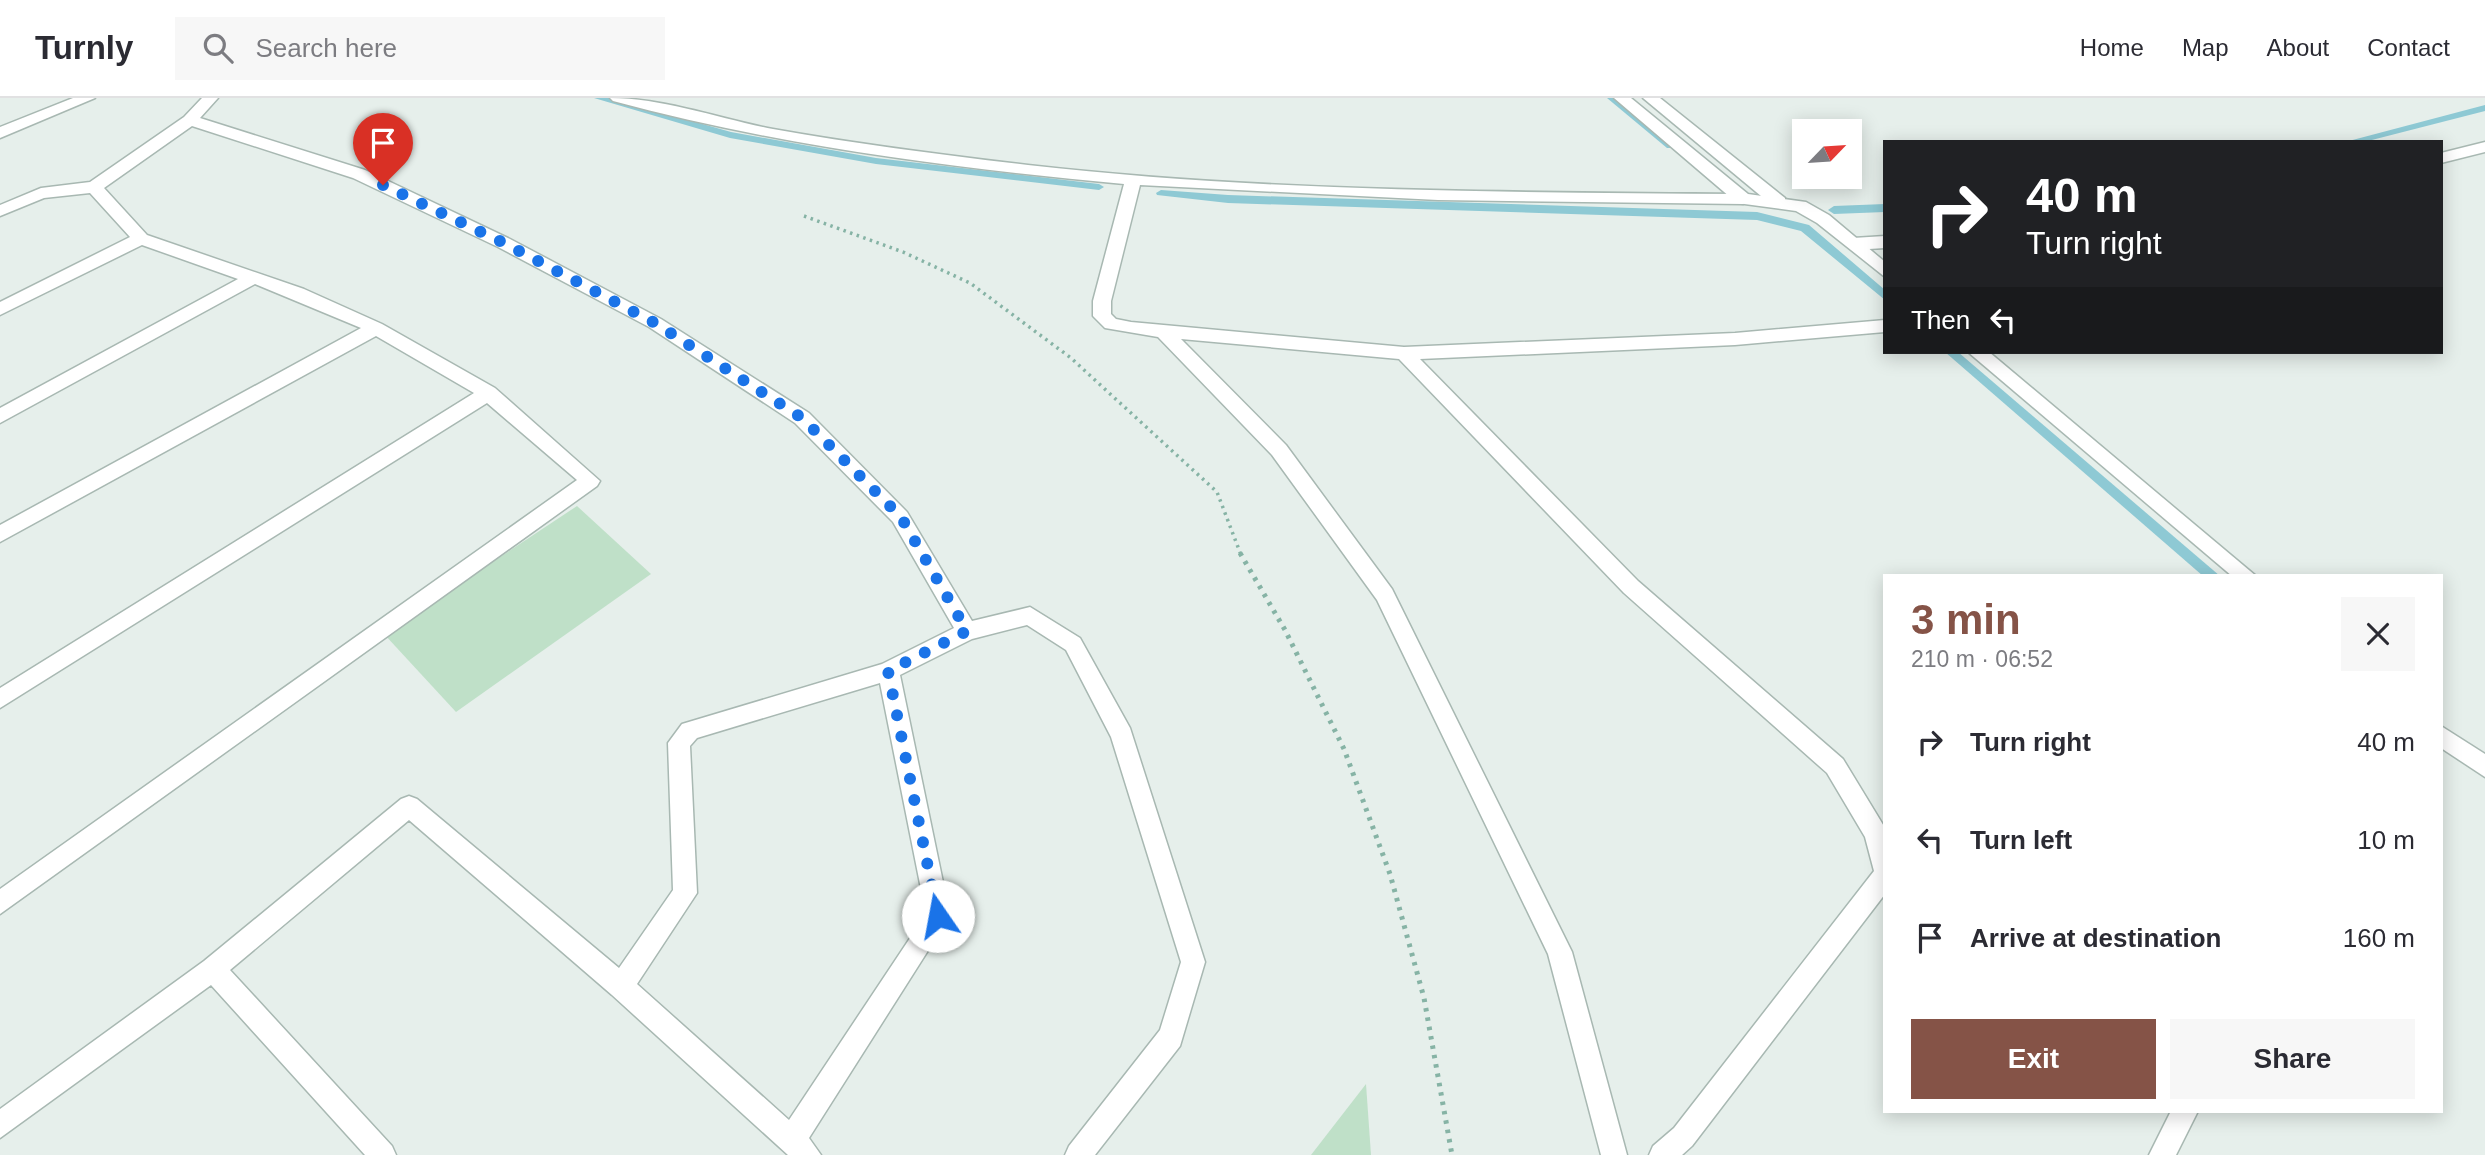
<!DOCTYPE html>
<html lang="en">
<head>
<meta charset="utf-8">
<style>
  body { margin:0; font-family:Helvetica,sans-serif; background:#f7f7f7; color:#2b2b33; height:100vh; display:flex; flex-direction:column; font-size:26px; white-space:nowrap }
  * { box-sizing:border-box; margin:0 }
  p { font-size:23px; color:#7c7c81 }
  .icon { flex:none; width:38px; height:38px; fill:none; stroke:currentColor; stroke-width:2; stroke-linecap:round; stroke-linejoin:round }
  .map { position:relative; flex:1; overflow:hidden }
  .panel { position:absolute; left:1883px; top:476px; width:560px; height:539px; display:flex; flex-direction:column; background:#fff; border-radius:0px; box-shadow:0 4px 18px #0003 }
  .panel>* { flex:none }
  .top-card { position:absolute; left:1883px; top:42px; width:560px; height:214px; border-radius:0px; box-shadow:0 4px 18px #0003; background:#202124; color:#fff; overflow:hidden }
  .needle { width:46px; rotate:65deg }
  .fabs { position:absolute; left:1792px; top:21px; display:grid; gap:14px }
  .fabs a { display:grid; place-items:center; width:70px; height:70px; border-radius:0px; background:#fff; box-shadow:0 4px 18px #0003; font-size:35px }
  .pin { position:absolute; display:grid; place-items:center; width:60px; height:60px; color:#fff; margin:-72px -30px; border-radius:50% 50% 50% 0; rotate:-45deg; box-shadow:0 0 7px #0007 }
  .pin .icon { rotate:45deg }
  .me { position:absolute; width:77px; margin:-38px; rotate:348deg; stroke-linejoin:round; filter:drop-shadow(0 0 5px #0008) }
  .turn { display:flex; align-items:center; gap:24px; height:147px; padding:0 28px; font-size:32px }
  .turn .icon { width:91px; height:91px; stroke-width:2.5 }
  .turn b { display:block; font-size:49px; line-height:60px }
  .then { display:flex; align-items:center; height:66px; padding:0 28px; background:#0003; gap:14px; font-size:26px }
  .round { display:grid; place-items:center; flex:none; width:74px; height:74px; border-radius:0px; background:#f7f7f7 }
  .summary { display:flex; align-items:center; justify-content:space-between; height:119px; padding:0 28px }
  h1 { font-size:42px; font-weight:800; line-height:52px; color:#855347 }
  .button { display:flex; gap:14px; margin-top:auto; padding:14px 28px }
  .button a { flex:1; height:80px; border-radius:0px; background:#855347; color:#fff; font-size:28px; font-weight:800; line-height:80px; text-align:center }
  .button a+a { background:#f7f7f7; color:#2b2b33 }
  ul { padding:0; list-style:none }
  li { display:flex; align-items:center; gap:21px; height:98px; padding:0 28px }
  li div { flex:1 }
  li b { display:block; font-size:26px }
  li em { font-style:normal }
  header { display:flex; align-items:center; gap:42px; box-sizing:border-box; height:98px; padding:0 35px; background:#fff; border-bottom:2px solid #e1e1e2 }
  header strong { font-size:33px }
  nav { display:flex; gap:38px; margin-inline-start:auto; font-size:24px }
  .search { width:490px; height:63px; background:#f7f7f7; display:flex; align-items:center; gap:18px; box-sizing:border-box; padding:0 24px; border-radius:0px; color:#7c7c81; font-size:26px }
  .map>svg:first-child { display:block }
  .green { fill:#bfe0c8 }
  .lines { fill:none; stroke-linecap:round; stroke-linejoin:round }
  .stream { fill:#8ec9d4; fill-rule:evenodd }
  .minor-casing { stroke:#a8b8b2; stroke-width:3 }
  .tertiary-casing { stroke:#a8b8b2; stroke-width:3 }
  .path-far1 { stroke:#86b3a5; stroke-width:3.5; stroke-dasharray:2.5 4.5; stroke-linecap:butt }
  .path { stroke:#86b3a5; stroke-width:5; stroke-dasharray:3.5 6; stroke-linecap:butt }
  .minor { fill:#fff; fill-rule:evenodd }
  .tertiary { fill:#fff; fill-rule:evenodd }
  .route { stroke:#1a73e8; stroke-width:12; stroke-dasharray:0 21.6 }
</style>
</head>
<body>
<header>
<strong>Turnly</strong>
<div class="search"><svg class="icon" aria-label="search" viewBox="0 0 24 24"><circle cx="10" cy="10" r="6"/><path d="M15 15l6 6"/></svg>Search here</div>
<nav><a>Home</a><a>Map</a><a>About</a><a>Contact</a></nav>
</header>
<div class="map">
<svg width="2485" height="1057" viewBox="0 0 2485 1057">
  <rect width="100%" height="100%" fill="#e6efeb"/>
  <!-- green -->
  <g class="green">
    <path d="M577 408 651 476 456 614 384 536Z"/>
    <path d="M1366 986 1371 1057H1311Z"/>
  </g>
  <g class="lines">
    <!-- stream -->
    <g class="stream">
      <path d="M594 0H610L731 34 876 60 1099 86 1104 89 1099 92 876 66 730 40Z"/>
      <path d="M1607 0H1618L1675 46V50H1667Z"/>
      <path d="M2485 7V13L2364 44H2345Z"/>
      <path d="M1161 92 1228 97 1757 114 1809 127 1885 192V202L1801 133 1757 122 1228 105 1157 97 1156 95Z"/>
      <path d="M1885 106V114L1834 116 1828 112 1834 108Z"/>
      <path d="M1945 254H1958L2220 478H2203Z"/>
    </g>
    <defs>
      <g id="minor">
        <path d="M73 0H95L0 40V29Z"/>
        <path d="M202 0H218L200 20 365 72 510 141 661 221 809 315 907 414 972 523 1030 509 1080 540 1130 630 1205 864 1180 948 1095 1057H1065L1069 1048 1160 932 1181 864 1111 639 1066 552 1027 527 972 541 900 577 950 818 809 1040 821 1057H788L612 897 409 722 230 872 392 1048 396 1057H365L211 887 0 1040V1011L204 863 401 701 409 698 417 701 619 870 673 792 668 645 682 626 882 566 954 530 893 424 795 325 649 229 498 149 353 80 192 28 104 90 147 137 304 191 382 226 495 290 600 383 597 388 0 816V791L577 382 487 305 0 610V590L474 295 376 238 0 444V427L361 230 255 186 0 325V310L238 181 142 147 0 217V204L130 139 90 95 44 100 0 118V107L41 90 90 84 184 19ZM880 585 926 816 789 1022 637 886 697 795 690 648 697 640Z"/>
        <path d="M610 0C664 0 720 21 773 31 857 46 943 57 1028 67 1265 94 1505 94 1743 96L1751 101 1743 106 1438 102 1140 87 1111 203V216L1116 221 1131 224 1404 249 1735 235 1885 222V234L1735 247 1420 261 1638 483 1843 661 1885 730V796L1692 1048 1682 1057H1649L1653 1048 1674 1030 1874 773 1865 739 1827 675 1624 495 1399 261 1181 241 1286 347 1392 491 1572 854 1627 1057H1601L1548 856 1377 502 1272 357 1158 239 1105 230 1093 218V203L1124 86C951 70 780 48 613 3Z"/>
        <path d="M1643 0H1660L1785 100V108H1773Z"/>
        <path d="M2485 44V54L2441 65V55Z"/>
        <path d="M1885 138V150L1853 152 1845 146 1853 140Z"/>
        <path d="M2171 1013H2198L2176 1057H2149Z"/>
      </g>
      <g id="tertiary">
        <path d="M1614 0H1631L1748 96 1806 104 1829 117 1885 164V179L1817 125 1796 113 1737 105Z"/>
        <path d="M1968 254H1989L2256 478H2232Z"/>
        <path d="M2441 628 2485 656V679L2441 650Z"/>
      </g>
    </defs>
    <!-- minor casing -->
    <use href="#minor" class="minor-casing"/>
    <!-- tertiary casing -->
    <use href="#tertiary" class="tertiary-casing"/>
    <!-- path-far1 -->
    <path class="path-far1" d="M804 118 903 154 970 185 1071 260 1217 394 1241 457"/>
    <!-- path -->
    <path class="path" d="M1240 455 1285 532 1344 651 1390 776 1424 900 1452 1057"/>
    <!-- minor -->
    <use href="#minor" class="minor"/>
    <!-- tertiary -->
    <use href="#tertiary" class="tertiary"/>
  </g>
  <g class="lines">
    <!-- route -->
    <path class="route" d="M383 87 504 145 655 225 802 320 901 419 967 533 888 573 938 818"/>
  </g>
</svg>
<div class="fabs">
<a><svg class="needle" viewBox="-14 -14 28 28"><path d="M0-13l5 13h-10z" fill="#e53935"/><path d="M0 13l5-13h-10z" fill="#7c7c81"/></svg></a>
</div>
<div class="pin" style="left:383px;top:87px;background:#d93025"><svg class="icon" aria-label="arrive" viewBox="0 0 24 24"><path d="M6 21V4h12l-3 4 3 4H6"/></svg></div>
<svg class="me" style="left:938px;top:818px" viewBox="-20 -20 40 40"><circle r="19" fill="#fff"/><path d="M0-13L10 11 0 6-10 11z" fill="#1a73e8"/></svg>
<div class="top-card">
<div class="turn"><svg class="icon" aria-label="right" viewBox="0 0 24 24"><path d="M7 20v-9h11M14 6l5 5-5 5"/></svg><div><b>40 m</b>Turn right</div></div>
<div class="then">Then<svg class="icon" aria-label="left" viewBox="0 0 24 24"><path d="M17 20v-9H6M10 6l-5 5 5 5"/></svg></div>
</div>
<section class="panel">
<div class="summary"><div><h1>3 min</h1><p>210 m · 06:52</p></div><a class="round"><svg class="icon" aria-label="close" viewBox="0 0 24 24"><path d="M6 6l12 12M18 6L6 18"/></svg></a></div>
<ul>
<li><svg class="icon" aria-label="right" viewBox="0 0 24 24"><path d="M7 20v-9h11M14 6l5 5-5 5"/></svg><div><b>Turn right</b></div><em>40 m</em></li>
<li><svg class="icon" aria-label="left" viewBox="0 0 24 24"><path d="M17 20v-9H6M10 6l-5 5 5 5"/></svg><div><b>Turn left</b></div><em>10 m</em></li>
<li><svg class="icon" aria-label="arrive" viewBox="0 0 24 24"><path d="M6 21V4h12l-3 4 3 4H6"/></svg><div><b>Arrive at destination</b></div><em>160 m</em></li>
</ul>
<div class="button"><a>Exit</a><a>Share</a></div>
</section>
</div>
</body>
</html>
